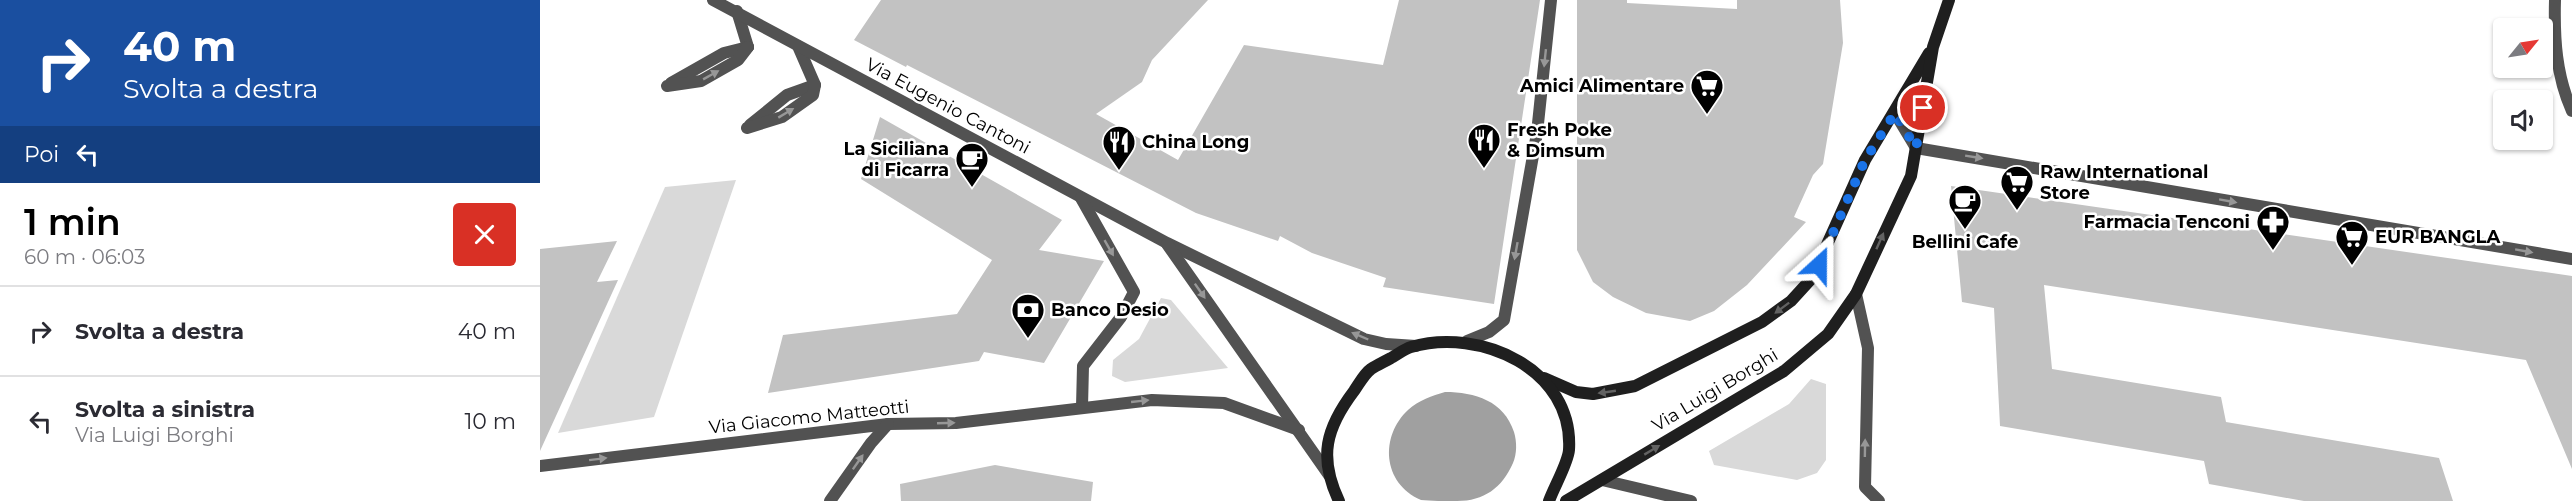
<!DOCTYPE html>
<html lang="it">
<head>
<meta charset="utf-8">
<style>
  body { margin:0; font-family:Montserrat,sans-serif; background:#f7f7f7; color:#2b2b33; height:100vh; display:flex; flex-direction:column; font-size:22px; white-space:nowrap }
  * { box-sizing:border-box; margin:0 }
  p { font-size:20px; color:#7c7c81 }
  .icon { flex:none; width:33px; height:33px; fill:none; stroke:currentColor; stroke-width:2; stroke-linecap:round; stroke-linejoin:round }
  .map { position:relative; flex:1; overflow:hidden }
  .sheet { display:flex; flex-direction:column; background:#fff; width:540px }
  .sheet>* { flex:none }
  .hud { background:#1a4fa0; color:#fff; overflow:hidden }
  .needle { width:39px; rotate:60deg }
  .buttons { position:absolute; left:1953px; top:18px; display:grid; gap:12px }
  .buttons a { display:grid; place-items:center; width:60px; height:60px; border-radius:6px; background:#fff; box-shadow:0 2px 4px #0004; font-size:30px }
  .pin { position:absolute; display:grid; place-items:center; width:51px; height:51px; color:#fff; margin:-26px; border:3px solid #fff; border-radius:50%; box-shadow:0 2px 6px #0007 }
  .me { position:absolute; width:66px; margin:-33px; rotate:24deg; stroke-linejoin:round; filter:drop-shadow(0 0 4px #0008) }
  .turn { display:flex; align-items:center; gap:21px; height:126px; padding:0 24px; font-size:27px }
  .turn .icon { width:78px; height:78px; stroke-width:2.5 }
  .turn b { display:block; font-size:42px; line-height:51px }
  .then { display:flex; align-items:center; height:57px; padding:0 24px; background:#0003; gap:12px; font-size:22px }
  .round { display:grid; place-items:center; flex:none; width:63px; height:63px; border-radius:6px; background:#f7f7f7 }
  .overview { display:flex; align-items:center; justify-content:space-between; height:102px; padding:0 24px }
  h1 { font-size:36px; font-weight:600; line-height:45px; color:#000 }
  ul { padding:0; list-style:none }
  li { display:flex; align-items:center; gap:18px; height:90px; padding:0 24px; border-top:2px solid #e1e1e2 }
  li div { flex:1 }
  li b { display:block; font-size:22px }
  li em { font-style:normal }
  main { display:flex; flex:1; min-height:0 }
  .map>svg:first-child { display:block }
  .green { fill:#d9d9d9 }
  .water { fill:#a0a0a0 }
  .building { fill:#c2c2c2 }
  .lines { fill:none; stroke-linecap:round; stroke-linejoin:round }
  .lane { stroke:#525252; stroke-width:12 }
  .street { stroke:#525252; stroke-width:12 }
  .secondary { stroke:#1f1f1f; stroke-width:12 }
  .oneway { fill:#979797 }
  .oneway2 { fill:#626262 }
  .route { stroke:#1a73e8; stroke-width:10; stroke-dasharray:0 18 }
  .labels { text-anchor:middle; stroke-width:5; stroke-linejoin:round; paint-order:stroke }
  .poi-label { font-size:18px; font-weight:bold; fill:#000; stroke:#fff; text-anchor:start }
  .street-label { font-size:18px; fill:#000; stroke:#fff }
</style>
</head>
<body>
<main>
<section class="sheet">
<div class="hud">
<div class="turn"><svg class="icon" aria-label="right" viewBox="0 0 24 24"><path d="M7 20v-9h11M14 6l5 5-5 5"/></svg><div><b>40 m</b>Svolta a destra</div></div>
<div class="then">Poi<svg class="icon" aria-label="left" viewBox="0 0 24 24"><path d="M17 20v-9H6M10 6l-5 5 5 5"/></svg></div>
</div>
<div class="overview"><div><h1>1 min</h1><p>60 m · 06:03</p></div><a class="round" style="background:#d93025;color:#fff"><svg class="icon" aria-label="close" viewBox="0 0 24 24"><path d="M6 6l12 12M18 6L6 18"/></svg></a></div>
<ul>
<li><svg class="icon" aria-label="right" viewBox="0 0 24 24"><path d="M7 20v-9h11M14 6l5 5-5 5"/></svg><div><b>Svolta a destra</b></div><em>40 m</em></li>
<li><svg class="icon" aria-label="left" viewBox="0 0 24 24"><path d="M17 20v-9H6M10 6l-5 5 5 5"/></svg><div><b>Svolta a sinistra</b><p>Via Luigi Borghi</p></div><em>10 m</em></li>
</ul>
</section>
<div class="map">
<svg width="2032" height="501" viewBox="0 0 2032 501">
  <rect width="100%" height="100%" fill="#fff"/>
  <!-- green -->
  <g class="green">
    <path d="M196 180 114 417 18 433 125 187Z"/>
    <path d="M621 298 631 300 688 368 585 382 572 376 573 360 599 339Z"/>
    <path d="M1271 379 1286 384V460L1277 473 1257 480 1174 465 1169 451 1249 404Z"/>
  </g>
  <!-- water -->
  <path class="water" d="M905 392C935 392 964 401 974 432 977 442 977 454 973 463 962 488 944 501 917 501 906 501 890 501 881 500 842 483 840 436 868 410 879 400 892 396 905 392Z"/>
  <!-- building -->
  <g class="building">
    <path d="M341 0H668L612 60 602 82 556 114 638 160 704 45 843 65 859 0H1000L954 304 843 287 846 278 772 253 740 236 738 241 656 213 367 65 366 67 314 40Z"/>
    <path d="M1037 0H1087V3L1197 9V0H1300L1303 43 1283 164 1273 175 1254 217 1266 222 1207 285 1174 311 1150 321 1106 313 1073 297 1053 282 1037 250Z"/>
    <path d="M340 117 522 220 499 250 564 261 504 363 444 352 439 361 228 393 243 335 417 314 452 260 321 179Z"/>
    <path d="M1411 186 2032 276V469L1986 360 1504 285 1512 369 1681 397 1686 422 1899 458 1913 501H1764L1669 484 1664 461 1460 426 1454 308 1422 302Z"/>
    <path d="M77 241 57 282 78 280 0 451V249Z"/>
    <path d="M455 465 553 482 551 501H361L360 484Z"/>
  </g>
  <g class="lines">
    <!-- lane -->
    <g class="lane">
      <path d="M197 11 208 47"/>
      <path d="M131 83 184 53 208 47"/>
      <path d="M127 86 161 81 198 60 208 47"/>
      <path d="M210 125 247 95 275 85"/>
      <path d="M207 128 242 117 273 95 275 85 258 46"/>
    </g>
    <!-- street -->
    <g class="street">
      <path d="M173 0 627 243 824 339 846 344 876 346"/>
      <path d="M2015 0C2014 39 2016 75 2032 111"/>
      <path d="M1355 113 1376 148 2032 259"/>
      <path d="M541 198 594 292 581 317 543 366 542 407"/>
      <path d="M627 244 789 475"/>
      <path d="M1316 294 1328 348 1325 487 1339 501"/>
      <path d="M927 341 949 332 964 320 997 133 1011 0"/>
      <path d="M0 466 348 424 416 423 612 400 684 403 759 430"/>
      <path d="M1062 480 1151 501"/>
      <path d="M290 501 331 443 348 424"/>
    </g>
    <!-- secondary -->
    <g class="secondary">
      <path d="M1004 378 1036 392 1053 394 1095 386 1222 322 1251 301 1272 278 1325 160 1389 53"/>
      <path d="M799 501C778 457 786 428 814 391 819 384 824 374 831 369 837 365 844 362 851 358 857 355 864 349 871 347 940 327 1034 369 1029 450 1028 463 1014 487 1009 501"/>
      <path d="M1026 501 1244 371 1288 334 1316 294 1371 176 1393 47 1409 0"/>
    </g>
  </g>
  <!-- one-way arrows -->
  <defs><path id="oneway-solid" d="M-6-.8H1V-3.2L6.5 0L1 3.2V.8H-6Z" transform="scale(1.5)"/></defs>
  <g class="oneway">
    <use href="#oneway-solid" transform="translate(1005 58) rotate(96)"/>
    <use href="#oneway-solid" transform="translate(171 75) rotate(-29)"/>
    <use href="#oneway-solid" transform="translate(246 113) rotate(-31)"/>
    <use href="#oneway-solid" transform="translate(1434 157) rotate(9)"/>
    <use href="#oneway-solid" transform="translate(1688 201) rotate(10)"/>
    <use href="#oneway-solid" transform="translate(569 248) rotate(60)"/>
    <use href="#oneway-solid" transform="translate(976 251) rotate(100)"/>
    <use href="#oneway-solid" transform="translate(1984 251) rotate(10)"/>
    <use href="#oneway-solid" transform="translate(660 291) rotate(55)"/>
    <use href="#oneway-solid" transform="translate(820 336) rotate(-157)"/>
    <use href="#oneway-solid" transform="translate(600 401) rotate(-6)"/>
    <use href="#oneway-solid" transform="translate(406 423) rotate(-2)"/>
    <use href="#oneway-solid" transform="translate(1325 448) rotate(-89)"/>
    <use href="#oneway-solid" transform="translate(58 459) rotate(-7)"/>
    <use href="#oneway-solid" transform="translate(318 462) rotate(-55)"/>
  </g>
  <g class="oneway2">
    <use href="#oneway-solid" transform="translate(1340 241) rotate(-66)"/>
    <use href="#oneway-solid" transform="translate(1242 308) rotate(143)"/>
    <use href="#oneway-solid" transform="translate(1067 392) rotate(172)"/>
    <use href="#oneway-solid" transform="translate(1112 450) rotate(-31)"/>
  </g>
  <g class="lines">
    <!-- route -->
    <path class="route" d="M1279 265 1325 160 1355 113 1376 148 1383 108"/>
  </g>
  <!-- icons -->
  <defs>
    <symbol id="supermarket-pin" viewBox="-11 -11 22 30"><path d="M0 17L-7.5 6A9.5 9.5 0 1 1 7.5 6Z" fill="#000" stroke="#fff"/><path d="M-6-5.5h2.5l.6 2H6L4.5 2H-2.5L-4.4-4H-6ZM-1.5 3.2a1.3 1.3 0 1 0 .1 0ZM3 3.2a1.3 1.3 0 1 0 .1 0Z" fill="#fff"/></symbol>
    <symbol id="restaurant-pin" viewBox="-11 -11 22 30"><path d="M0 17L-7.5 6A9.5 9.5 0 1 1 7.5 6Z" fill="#000" stroke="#fff"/><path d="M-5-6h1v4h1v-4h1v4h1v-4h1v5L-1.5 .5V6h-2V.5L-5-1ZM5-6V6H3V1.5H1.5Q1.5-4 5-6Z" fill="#fff"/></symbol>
    <symbol id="cafe-pin" viewBox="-11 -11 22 30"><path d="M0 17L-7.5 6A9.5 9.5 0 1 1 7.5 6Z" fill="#000" stroke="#fff"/><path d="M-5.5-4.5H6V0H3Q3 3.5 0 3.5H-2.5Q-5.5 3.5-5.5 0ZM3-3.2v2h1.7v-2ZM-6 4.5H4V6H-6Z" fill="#fff"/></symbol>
    <symbol id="pharmacy-pin" viewBox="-11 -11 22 30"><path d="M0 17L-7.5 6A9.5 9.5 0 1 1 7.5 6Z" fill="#000" stroke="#fff"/><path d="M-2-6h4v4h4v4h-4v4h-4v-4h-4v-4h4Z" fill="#fff"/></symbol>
    <symbol id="bank-pin" viewBox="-11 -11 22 30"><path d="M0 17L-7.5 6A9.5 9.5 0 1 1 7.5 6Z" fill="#000" stroke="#fff"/><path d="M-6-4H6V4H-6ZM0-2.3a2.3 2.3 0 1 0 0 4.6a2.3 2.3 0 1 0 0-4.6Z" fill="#fff"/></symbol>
  </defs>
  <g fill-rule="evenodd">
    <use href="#supermarket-pin" x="1148" y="67" width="38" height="52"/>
    <use href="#restaurant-pin" x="925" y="121" width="38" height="52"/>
    <use href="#restaurant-pin" x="560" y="123" width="38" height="52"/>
    <use href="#cafe-pin" x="413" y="140" width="38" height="52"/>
    <use href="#supermarket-pin" x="1458" y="163" width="38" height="52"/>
    <use href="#cafe-pin" x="1406" y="182" width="38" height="52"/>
    <use href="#pharmacy-pin" x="1714" y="203" width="38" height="52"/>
    <use href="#supermarket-pin" x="1793" y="218" width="38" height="52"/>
    <use href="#bank-pin" x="469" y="291" width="38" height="52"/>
  </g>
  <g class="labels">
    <!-- poi labels -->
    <g class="poi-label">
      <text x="1144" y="92" text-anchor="end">Amici Alimentare</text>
      <text x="967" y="136">Fresh Poke<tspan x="967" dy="21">&amp; Dimsum</tspan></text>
      <text x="602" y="148">China Long</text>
      <text x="409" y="155" text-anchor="end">La Siciliana<tspan x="409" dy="21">di Ficarra</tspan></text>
      <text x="1500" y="178">Raw International<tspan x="1500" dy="21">Store</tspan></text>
      <text x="1710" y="228" text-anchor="end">Farmacia Tenconi</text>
      <text x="1835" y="243">EUR BANGLA</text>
      <text x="1425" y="248" text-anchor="middle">Bellini Cafe</text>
      <text x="511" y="316">Banco Desio</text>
    </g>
    <!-- street labels -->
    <g class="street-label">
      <text transform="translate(408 106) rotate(28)" y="6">Via Eugenio Cantoni</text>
      <text transform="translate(1175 390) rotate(-31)" y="6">Via Luigi Borghi</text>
      <text transform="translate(269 417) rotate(-6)" y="6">Via Giacomo Matteotti</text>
    </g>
  </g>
</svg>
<div class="buttons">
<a><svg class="needle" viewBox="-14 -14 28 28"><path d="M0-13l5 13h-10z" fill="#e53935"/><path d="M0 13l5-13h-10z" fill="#7c7c81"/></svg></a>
<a><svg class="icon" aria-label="sound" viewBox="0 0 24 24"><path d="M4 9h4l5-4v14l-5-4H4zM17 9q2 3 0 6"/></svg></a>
</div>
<div class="pin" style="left:1383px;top:108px;background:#d93025"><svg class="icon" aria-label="arrive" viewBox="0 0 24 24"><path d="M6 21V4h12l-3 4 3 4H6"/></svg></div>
<svg class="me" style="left:1279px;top:265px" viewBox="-20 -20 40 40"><path d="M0-17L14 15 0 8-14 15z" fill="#1a73e8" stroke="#fff" stroke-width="4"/></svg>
</div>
</main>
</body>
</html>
